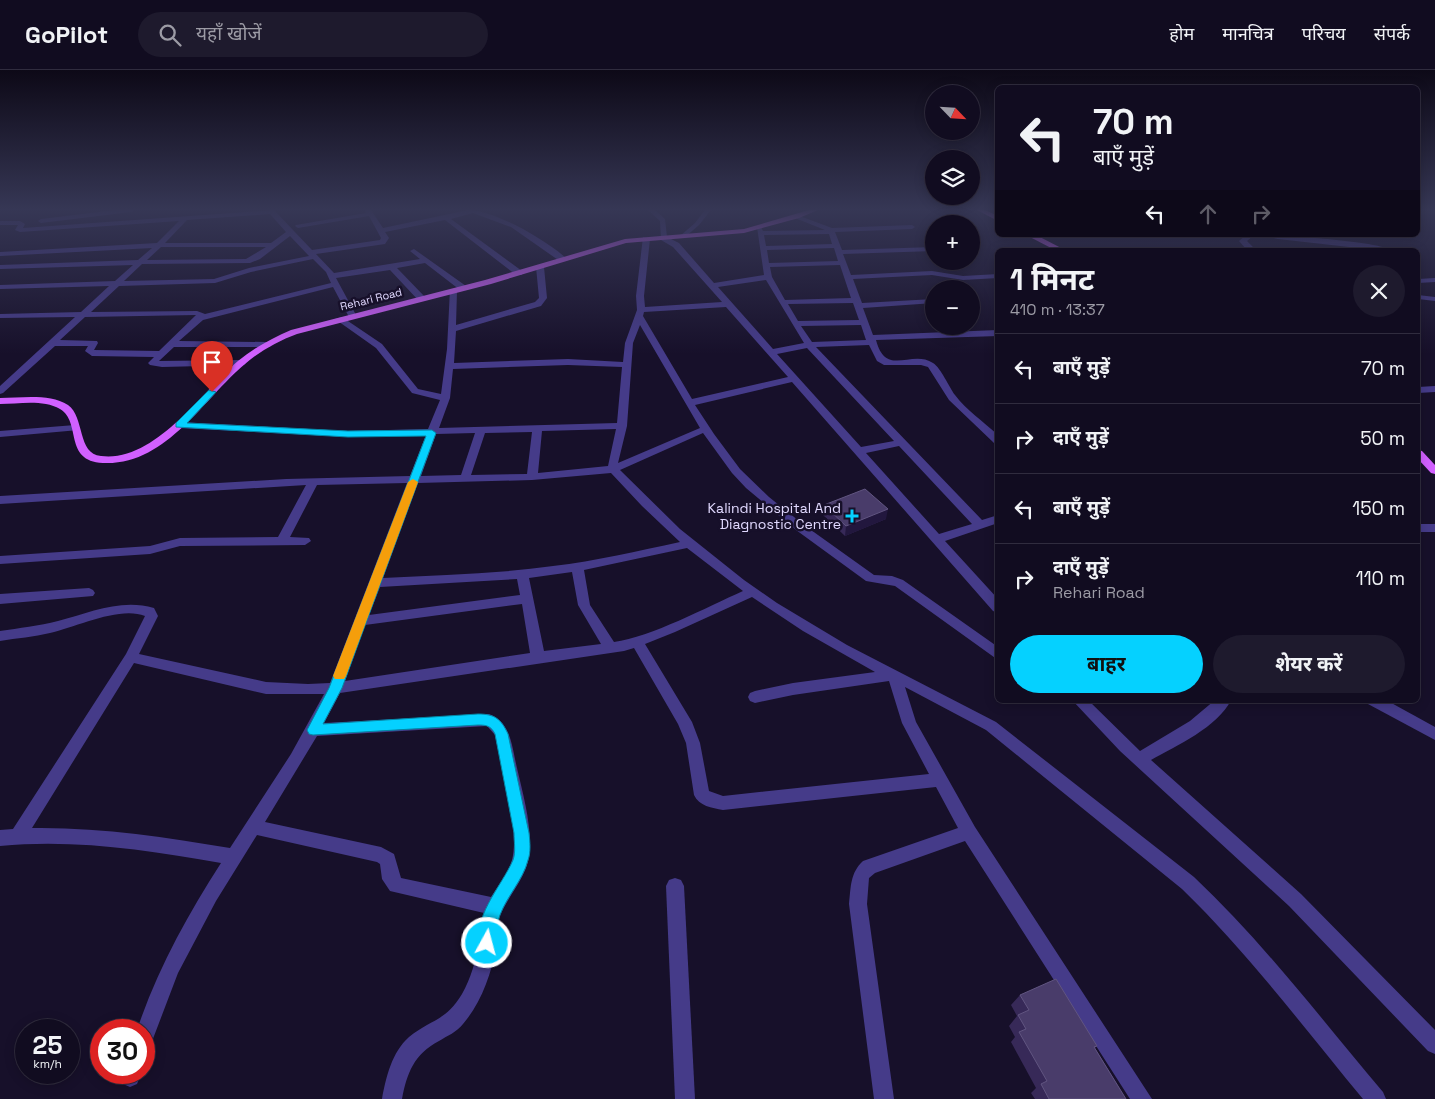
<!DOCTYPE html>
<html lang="hi">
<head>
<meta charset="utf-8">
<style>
  body { margin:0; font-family:"Space Grotesk","Noto Sans Devanagari",sans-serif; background:#1e1a2d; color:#f1f3f6; height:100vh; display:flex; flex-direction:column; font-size:19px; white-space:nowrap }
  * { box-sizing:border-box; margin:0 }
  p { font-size:16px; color:#9c9ba5 }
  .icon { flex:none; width:28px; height:28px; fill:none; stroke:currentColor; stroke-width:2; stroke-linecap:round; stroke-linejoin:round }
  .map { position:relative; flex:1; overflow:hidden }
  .sheet { position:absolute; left:995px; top:178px; width:425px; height:455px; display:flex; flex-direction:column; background:#110c20; border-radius:8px; box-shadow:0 2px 12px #0003,0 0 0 1px #302c3e }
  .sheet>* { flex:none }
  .guide { position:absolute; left:995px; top:15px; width:425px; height:152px; border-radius:8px; box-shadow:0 2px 12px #0003,0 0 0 1px #302c3e; background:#110c20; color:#f1f3f6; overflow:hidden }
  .needle { width:32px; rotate:115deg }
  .fabs { position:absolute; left:925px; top:15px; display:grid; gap:10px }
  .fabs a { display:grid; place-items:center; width:55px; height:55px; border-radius:50%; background:#110c20; box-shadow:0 2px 12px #0003,0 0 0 1px #302c3e; font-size:25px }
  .speed { position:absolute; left:15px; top:949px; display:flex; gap:10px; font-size:25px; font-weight:700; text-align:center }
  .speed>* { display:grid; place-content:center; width:65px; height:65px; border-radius:50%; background:#110c20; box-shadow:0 2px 12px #0003,0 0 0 1px #302c3e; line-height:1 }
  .speed small { font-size:12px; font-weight:400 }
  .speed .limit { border:8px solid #d22; background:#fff; color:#111 }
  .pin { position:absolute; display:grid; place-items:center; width:42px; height:42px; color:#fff; margin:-51px -21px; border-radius:50% 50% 50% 0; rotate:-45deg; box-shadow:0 0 5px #0007 }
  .pin .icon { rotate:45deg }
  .me { position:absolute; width:55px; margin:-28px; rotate:7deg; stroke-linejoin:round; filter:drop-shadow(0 0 4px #0008) }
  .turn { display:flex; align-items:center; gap:18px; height:105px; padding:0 15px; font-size:22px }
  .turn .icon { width:65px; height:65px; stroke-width:2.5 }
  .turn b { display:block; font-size:35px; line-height:42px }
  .lanes { display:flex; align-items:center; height:48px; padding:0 15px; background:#0003; justify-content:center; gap:25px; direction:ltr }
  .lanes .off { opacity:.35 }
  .round { display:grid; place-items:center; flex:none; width:52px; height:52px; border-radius:26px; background:#1e1a2d }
  .summary { display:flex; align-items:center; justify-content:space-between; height:85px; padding:0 15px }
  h1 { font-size:30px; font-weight:700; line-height:38px }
  .action { display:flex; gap:10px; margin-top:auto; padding:10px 15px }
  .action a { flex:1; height:58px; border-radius:30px; background:#05d1ff; color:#111; font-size:20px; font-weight:700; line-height:58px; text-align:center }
  .action a+a { background:#1e1a2d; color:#f1f3f6 }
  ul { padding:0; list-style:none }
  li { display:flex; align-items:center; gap:15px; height:70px; padding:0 15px; border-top:1px solid #302c3e }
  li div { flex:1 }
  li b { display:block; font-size:19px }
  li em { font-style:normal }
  header { display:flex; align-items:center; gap:30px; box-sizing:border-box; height:70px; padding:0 25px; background:#110c20; border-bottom:1px solid #302c3e }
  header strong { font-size:24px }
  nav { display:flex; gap:28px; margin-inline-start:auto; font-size:18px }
  .search { width:350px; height:45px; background:#1e1a2d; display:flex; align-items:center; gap:12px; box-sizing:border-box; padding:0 18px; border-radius:28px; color:#9c9ba5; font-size:19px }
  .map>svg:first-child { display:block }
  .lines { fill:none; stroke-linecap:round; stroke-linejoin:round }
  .minor { fill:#453b89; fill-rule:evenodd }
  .major { fill:#d160ff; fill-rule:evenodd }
  .wall { fill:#372958 }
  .shaded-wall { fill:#22173e }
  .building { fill:#493c6a; stroke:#615581 }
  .route { fill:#05d1ff; stroke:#0388a6 }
  .slow { fill:#f59e0b }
  .poi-dot { fill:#05d1ff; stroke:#17102a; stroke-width:2 }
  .labels { text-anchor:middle; stroke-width:5; stroke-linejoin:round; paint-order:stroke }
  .far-street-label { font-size:11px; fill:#e1d9ff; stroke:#17102a }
  .poi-label { font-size:14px; fill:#e1d9ff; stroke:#17102a; text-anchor:end }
</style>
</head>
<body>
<header>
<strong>GoPilot</strong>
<div class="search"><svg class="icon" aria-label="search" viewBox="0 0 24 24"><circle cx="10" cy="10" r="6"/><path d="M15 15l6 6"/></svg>यहाँ खोजें</div>
<nav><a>होम</a><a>मानचित्र</a><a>परिचय</a><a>संपर्क</a></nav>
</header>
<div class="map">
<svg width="1435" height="1029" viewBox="0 0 1435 1029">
  <rect width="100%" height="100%" fill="#17102a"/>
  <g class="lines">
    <!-- minor -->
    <g class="minor">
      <path d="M115 140H134L131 142 41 153 38 151 41 149Z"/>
      <path d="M274 140 312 180 380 170 381 168 369 146 298 158 295 156 296 155 366 143 365 140H371L383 158 468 140C495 140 548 171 568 190L561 192 511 157 473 143 451 149 522 201V205H516L445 150 385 162 389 168 385 174 316 184 334 203 420 189 410 181 414 179 466 216V220H460L425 193 397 198 425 227V231H419L390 200 336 208 356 245 355 247H349L333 217 203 250 179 271 267 272 271 275 270 277H174L159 291 241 290 246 293 244 295 162 297 150 295 148 293 154 287 92 286 85 281 88 276H55L3 323 0 324V316L75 247 0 248V244L81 242 109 216 0 219V215L115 211 133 195 0 199V195L138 190 152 178 0 186V182L157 173 179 151 20 162 15 160 18 155H0V151H20L25 154 23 158ZM270 144 286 162 271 173H165L187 150ZM290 166 309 186 249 198 214 209 124 211 142 194 250 193 260 189ZM161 177H266L246 189 147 190ZM313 189 326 202 331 213 205 244 197 241 91 242 119 216 215 213 251 202ZM196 245 159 281 94 280 98 273 97 271 60 270 85 247Z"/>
      <path d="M648 140H655L665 149 667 167 679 173 714 213 764 205 757 157H761L763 161 825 160 795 148 794 147 797 145 832 158 912 155 915 157 912 159 835 162 842 180 934 177V181L843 184 851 205 932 201 963 206 998 204V208L963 210 932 205 853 209 862 233 934 229V233L863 238 873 265 998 260V266L876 270C886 308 911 279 933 293 941 298 949 317 955 325 966 340 984 352 998 365V374L994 373 949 330 928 297 921 295H884L877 291 869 275 816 277 982 450 998 445V453L945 471 998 529V543L993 541 792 312 695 335 714 364 740 399 769 427 804 455 874 505 892 506 903 510 998 577V590L895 516 866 511 796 460 746 418 732 403 703 363 620 400 680 459 744 510 777 533 847 575 996 652 1194 807C1263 872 1322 950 1383 1022L1386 1029H1363C1304 958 1248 883 1182 819L986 660 905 617 916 652 975 757 1152 1029H1130L965 771 875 803 869 808 867 834 894 1029H874L849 834C851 817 850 803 863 791L958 758 936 717 723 740C712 738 699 736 694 725L686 673 678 654 634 578 624 581 340 623 324 653 489 644C511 652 512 677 517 698 523 724 531 752 530 780 529 805 508 825 499 848 495 858 497 868 496 878 491 905 481 933 463 954 457 962 447 966 439 971 414 984 407 1003 402 1029H382C386 1007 392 982 409 967 431 949 445 952 462 924 471 908 476 891 478 873 479 862 480 853 484 843L390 821 382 809 380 794 377 792 257 765 216 831 178 903 151 974 144 977V960H137C157 900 187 846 221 793 147 780 75 769 0 776V760L13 759 126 584 145 546C119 536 77 557 50 563 34 567 17 568 0 571V561C19 558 39 556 58 551 89 543 121 528 154 538L158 546 139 584 266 612 308 614 330 613 407 413 317 415 290 467 309 468 311 471 305 475 180 476 150 484 0 494V486L150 476 180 468 278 467 306 415 0 434V426L286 409 410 406 426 365 348 367 179 358 174 355 179 352 348 361 428 359 440 330 412 323 376 278 335 249 342 247 382 274 418 319 441 324 447 279 450 219 457 221 456 255 535 232 539 228 536 197 540 195 544 197 547 228 541 236 456 261 454 293 568 289 623 292 625 273 637 240 636 226 643 167 650 169 644 226 645 237 722 232 673 177 661 170 660 151ZM829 164 832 174 766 176 764 165ZM834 178 838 191 769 193 767 180ZM840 195 851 228 785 230 772 207 770 197ZM766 210 804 273 773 279 718 217ZM853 233 859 250 798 251 788 234ZM726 237 788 307 692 329 643 246 644 242ZM640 255 700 358 618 393 627 356 633 273ZM861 255 866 270 812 272 801 256ZM807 278 894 371 861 377 777 284ZM568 295 622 297 617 353 439 358 450 328 453 299ZM616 359 608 396 538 403 542 361ZM532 362 527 404 471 405 485 363ZM475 363 461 405 421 406 436 364ZM899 376 972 454 939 464 866 383ZM611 403 642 436 680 472C638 481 596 491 553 496 497 504 440 505 383 508L418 413 532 410ZM687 478 743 521C707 537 651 567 614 572L590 535 584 500ZM572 502 578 535 601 574 544 581 529 508ZM517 509 520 525 369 545 380 517ZM752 527 803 561 875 602 793 613 755 621 750 623 748 627 750 631 755 633 793 625 889 611 902 653 929 704 723 726 709 721 700 673 692 652 645 574 675 562ZM522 534 530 583 345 611 365 555ZM134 593 266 624H324L291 684 230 778C164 767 99 757 32 758ZM487 656 495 665C501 698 520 759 512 790 508 804 498 816 491 827L401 808 394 784 381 777 265 752 317 666Z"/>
      <path d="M705 140H711L699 155 684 168H680V166L695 153Z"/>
      <path d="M1246 165H1254L1247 171 1256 180H1247L1239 171Z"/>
      <path d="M1259 165C1280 165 1374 171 1387 179L1376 180 1278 169Z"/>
      <path d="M1435 208V212L1418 213V209Z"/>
      <path d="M1418 225 1435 227V231L1418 229Z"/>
      <path d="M1435 316V322L1418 323V317Z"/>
      <path d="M75 355 79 356V360L0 367V361Z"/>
      <rect x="1418" y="454" width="17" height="8"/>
      <path d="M89 518 93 520 95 523 93 526 0 534V524Z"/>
      <path d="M1072 630H1088L1140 681 1190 651 1215 630H1231C1218 657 1176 676 1151 690L1301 824 1435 960V984L1428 981 1289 836 1120 681Z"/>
      <path d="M1366 630H1386L1435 657V670L1368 634Z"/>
      <path d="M675 808 681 810 684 816 695 1029H675L666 816 669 810Z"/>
      <path d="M122 1002H142L137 1014 130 1017 123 1014 120 1007Z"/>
    </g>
    <!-- major -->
    <g class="major">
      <path d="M809 140H818L799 148 744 163 626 173 491 214 297 264C278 271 260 281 245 294 203 329 166 396 103 393 63 391 82 352 60 339 43 329 18 334 0 334V328C21 328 49 323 68 335 85 347 77 384 101 386 155 393 202 321 238 291 254 278 272 268 291 260L485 210 625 169 744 159Z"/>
      <path d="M977 140H985L998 146V151Z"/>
      <path d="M1026 165H1036L1065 180H1055Z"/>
      <path d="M1418 380 1422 381 1435 395V404L1431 403 1418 389Z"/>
    </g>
  </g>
  <!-- wall -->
  <g class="wall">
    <path d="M824 435 886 449 845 466 823 445Z"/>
    <path d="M1020 925 1097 976 1095 978 1126 1029H1035L1031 1023 1036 1018 1011 972 1015 967 1009 956 1017 946 1011 935Z"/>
  </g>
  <!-- shaded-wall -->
  <path class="shaded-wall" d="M888 439 886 449 845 466 846 456Z"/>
  <!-- building -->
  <g class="building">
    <path d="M865 419 888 439 846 456 824 435Z"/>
    <path d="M1056 909 1097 976 1094 977 1126 1029H1049L1041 1014 1047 1011 1019 962 1026 959 1018 945 1029 940 1020 925Z"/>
  </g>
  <!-- sky -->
  <linearGradient id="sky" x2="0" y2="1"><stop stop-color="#0d0917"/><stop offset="0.49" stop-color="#363755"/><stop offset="1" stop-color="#363755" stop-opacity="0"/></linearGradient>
  <rect width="1435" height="284" fill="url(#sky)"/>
  <!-- route -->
  <path class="route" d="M209 320 216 322 187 353 348 361 432 360 436 363 342 618 323 654 478 644C495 644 501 649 508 664L529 763C530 772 531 782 528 790 523 810 507 826 500 845 496 856 498 868 493 879L487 881 482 879C469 850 502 816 513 790 516 782 514 772 514 763L495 664C491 656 487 655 478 655L313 665 309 664 307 660 329 618 426 366 348 367 176 357V353Z"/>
  <!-- slow -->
  <path class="slow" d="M413 409 418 412 346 606 344 609H335L333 606 408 412Z"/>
  <!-- markers -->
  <path class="poi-dot" d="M849.5 438.5h5v5h5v5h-5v5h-5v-5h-5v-5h5z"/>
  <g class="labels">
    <!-- far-street labels -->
    <g class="far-street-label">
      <text transform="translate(371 229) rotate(-14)" y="4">Rehari Road</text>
    </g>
    <!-- poi labels -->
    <g class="poi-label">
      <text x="841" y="443">Kalindi Hospital And<tspan x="841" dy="16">Diagnostic Centre</tspan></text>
    </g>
  </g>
</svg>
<div class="fabs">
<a><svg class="needle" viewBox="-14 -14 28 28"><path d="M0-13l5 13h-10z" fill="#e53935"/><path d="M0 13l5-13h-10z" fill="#9c9ba5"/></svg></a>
<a><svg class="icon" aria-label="layers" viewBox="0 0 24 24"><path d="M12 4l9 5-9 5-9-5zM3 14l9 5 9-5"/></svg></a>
<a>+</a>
<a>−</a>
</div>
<div class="speed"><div>25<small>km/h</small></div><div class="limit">30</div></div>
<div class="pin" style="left:212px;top:322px;background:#d93025"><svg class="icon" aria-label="arrive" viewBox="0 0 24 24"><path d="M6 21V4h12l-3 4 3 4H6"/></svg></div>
<svg class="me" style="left:487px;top:873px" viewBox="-20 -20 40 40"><circle r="17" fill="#05d1ff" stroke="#fff" stroke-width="3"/><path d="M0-11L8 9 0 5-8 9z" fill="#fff"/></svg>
<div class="guide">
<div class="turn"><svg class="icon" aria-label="left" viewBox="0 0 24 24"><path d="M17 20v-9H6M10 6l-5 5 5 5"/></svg><div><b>70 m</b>बाएँ मुड़ें</div></div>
<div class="lanes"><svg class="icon" aria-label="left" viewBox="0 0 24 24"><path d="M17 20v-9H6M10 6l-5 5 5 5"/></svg><svg class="icon off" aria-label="ahead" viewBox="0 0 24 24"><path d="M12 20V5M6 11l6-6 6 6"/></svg><svg class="icon off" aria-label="right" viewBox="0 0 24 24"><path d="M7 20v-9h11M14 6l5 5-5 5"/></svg></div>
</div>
<section class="sheet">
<div class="summary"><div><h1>1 मिनट</h1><p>410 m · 13:37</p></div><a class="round"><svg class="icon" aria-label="close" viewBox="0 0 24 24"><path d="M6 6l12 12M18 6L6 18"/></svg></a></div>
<ul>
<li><svg class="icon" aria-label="left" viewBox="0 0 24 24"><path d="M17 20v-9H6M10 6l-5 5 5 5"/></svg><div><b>बाएँ मुड़ें</b></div><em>70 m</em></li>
<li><svg class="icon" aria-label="right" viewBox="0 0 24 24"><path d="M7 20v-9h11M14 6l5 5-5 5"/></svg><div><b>दाएँ मुड़ें</b></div><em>50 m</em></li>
<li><svg class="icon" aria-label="left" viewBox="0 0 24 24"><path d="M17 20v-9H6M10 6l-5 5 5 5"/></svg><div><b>बाएँ मुड़ें</b></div><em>150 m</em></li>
<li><svg class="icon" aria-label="right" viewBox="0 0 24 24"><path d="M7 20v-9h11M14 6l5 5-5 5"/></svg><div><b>दाएँ मुड़ें</b><p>Rehari Road</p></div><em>110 m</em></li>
</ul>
<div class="action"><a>बाहर</a><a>शेयर करें</a></div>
</section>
</div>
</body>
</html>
